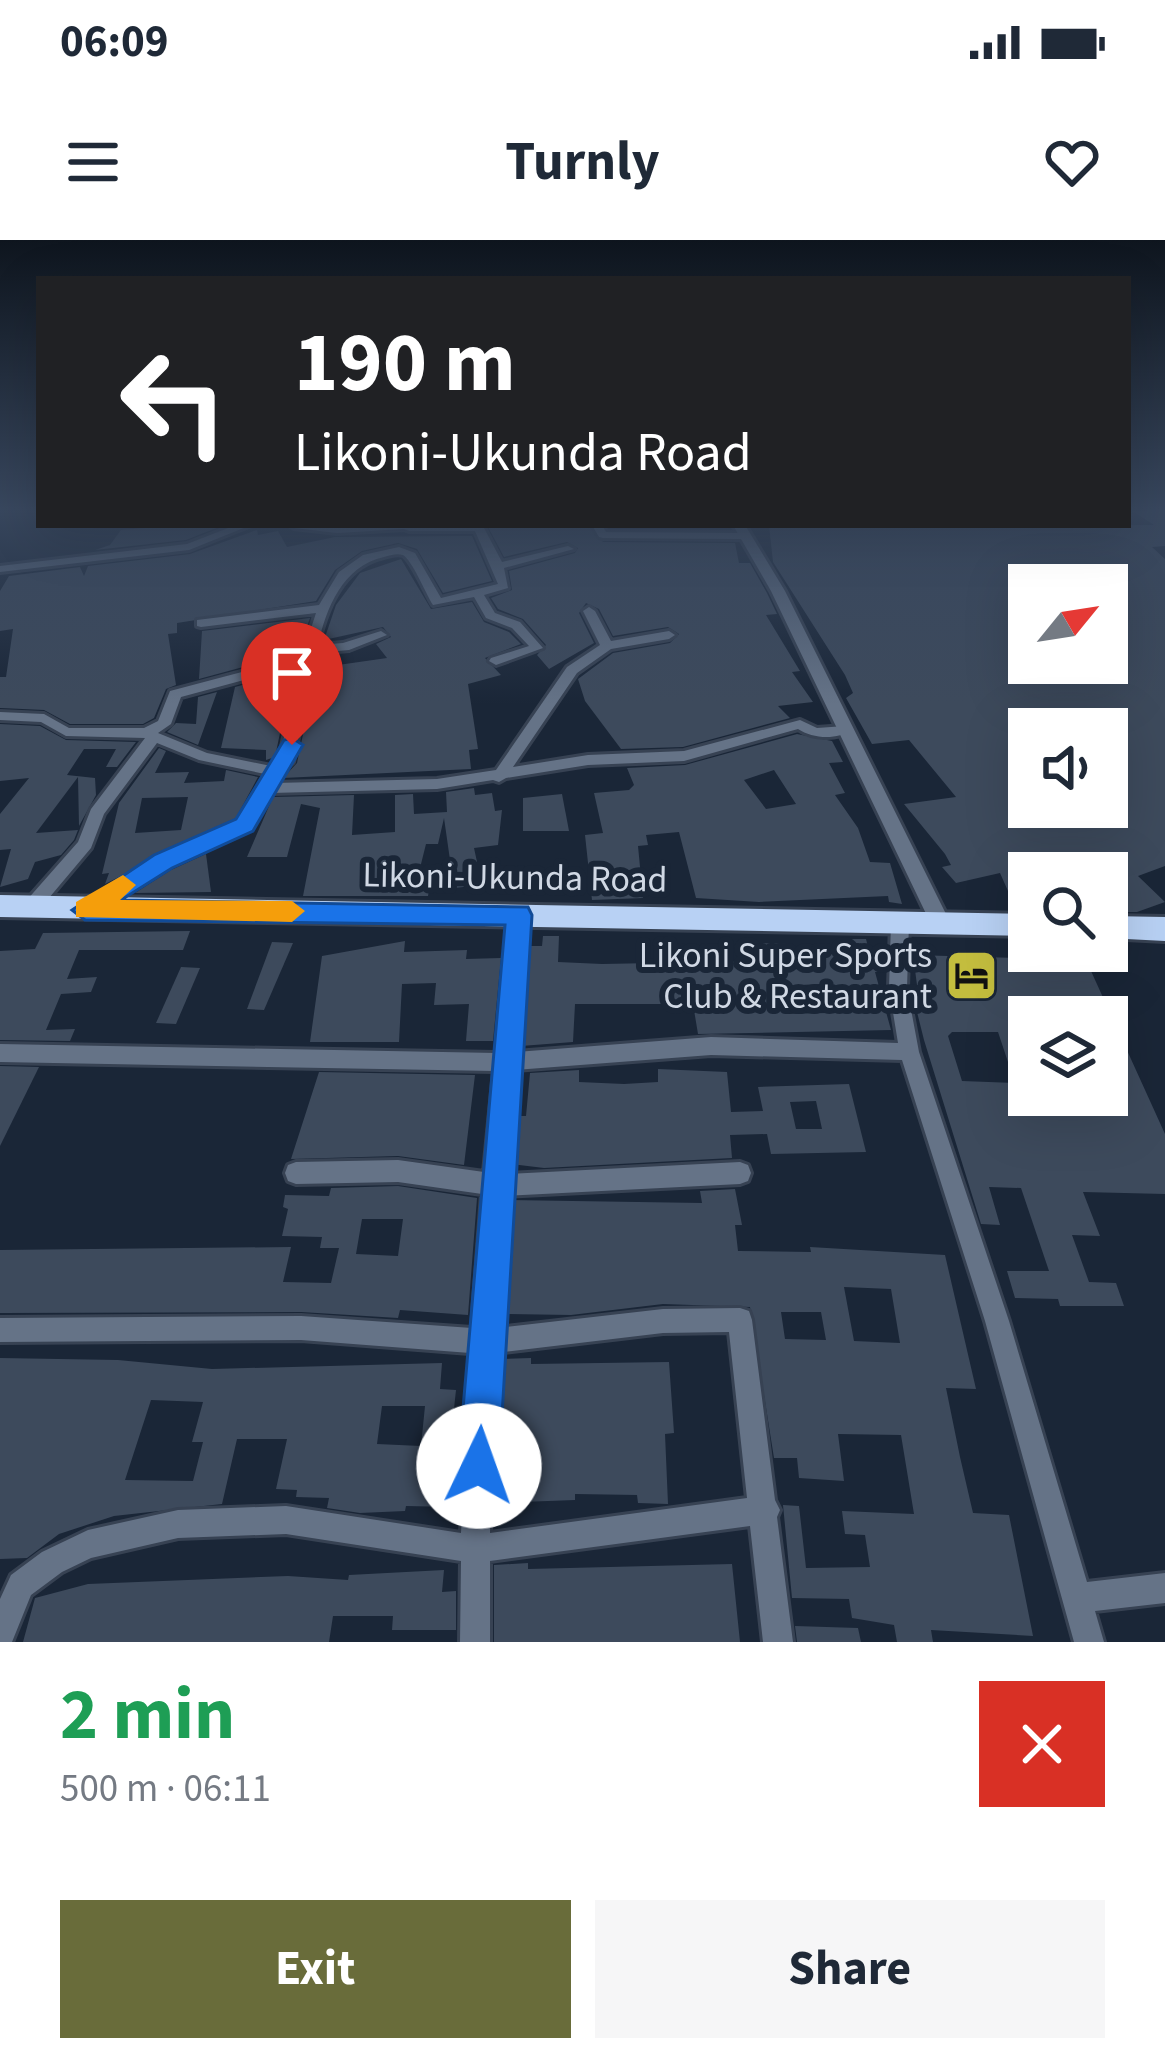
<!DOCTYPE html>
<html lang="en">
<head>
<meta charset="utf-8">
<style>
  body { margin:0; font-family:"Source Sans 3",sans-serif; background:#f6f6f7; color:#1f2937; height:100vh; display:flex; flex-direction:column; font-size:45px; white-space:nowrap }
  * { box-sizing:border-box; margin:0 }
  p { font-size:39px; color:#747a83 }
  .icon { flex:none; width:66px; height:66px; fill:none; stroke:currentColor; stroke-width:2; stroke-linecap:round; stroke-linejoin:round }
  .map { position:relative; height:1402px; overflow:hidden }
  .panel { display:flex; flex-direction:column; background:#fff; flex:1 }
  .panel>* { flex:none }
  .hud { position:absolute; left:36px; top:36px; width:1095px; height:252px; border-radius:0px; box-shadow:0 12px 48px #0002; background:#202124; color:#fff; overflow:hidden }
  .needle { width:78px; rotate:60deg }
  .tools { position:absolute; left:1008px; top:324px; display:grid; gap:24px }
  .tools a { display:grid; place-items:center; width:120px; height:120px; border-radius:0px; background:#fff; box-shadow:0 12px 48px #0002; font-size:60px }
  .pin { position:absolute; display:grid; place-items:center; width:102px; height:102px; color:#fff; margin:-123px -51px; border-radius:50% 50% 50% 0; rotate:-45deg; box-shadow:0 0 12px #0007 }
  .pin .icon { rotate:45deg }
  .me { position:absolute; width:132px; margin:-66px; rotate:3deg; stroke-linejoin:round; filter:drop-shadow(0 0 9px #0008) }
  .turn { display:flex; align-items:center; gap:42px; height:252px; padding:0 60px; font-size:54px }
  .turn .icon { width:156px; height:156px; stroke-width:2.5 }
  .turn b { display:block; font-size:84px; line-height:102px }
  .round { display:grid; place-items:center; flex:none; width:126px; height:126px; border-radius:0px; background:#f6f6f7 }
  .head { display:flex; align-items:center; justify-content:space-between; height:204px; padding:0 60px }
  h1 { font-size:72px; font-weight:700; line-height:90px; color:#1e9e55 }
  .primary-button { display:flex; gap:24px; margin-top:auto; padding:24px 60px }
  .primary-button a { flex:1; height:138px; border-radius:0px; background:#696c3a; color:#fff; font-size:48px; font-weight:700; line-height:138px; text-align:center }
  .primary-button a+a { background:#f6f6f7; color:#1f2937 }
  .status { display:flex; justify-content:space-between; align-items:center; height:84px; padding:0 60px; background:#fff; direction:ltr }
  .status svg { height:33px; fill:currentColor }
  header { display:flex; justify-content:space-between; align-items:center; height:156px; padding:0 60px; background:#fff; font-size:54px; font-weight:700 }
  .map>svg:first-child { display:block }
  .building { fill:#3d4a5c; fill-rule:evenodd }
  .lines { fill:none; stroke-linecap:round; stroke-linejoin:round }
  .minor-casing { stroke:#374253; stroke-width:6 }
  .tertiary-casing { stroke:#374253; stroke-width:6 }
  .trunk-casing { stroke:#374253; stroke-width:6 }
  .minor { fill:#657387; fill-rule:evenodd }
  .tertiary { fill:#657387; fill-rule:evenodd }
  .trunk { fill:#b8d1f4; fill-rule:evenodd }
  .route { fill:#1a73e8; stroke:#114b97; stroke-width:3 }
  .slow { fill:#f59e0b }
  .labels { text-anchor:middle; stroke-width:12; stroke-linejoin:round; paint-order:stroke }
  .street-label { font-size:36px; fill:#d0d8e4; stroke:#1a2637 }
  .poi-label { font-size:36px; fill:#d0d8e4; stroke:#1a2637; text-anchor:end }
</style>
</head>
<body>
<div class="status"><b>06:09</b><svg viewBox="0 0 49 12"><path d="M0 12V9h3v3zM5 12V6h3v6zM10 12V3h3v9zM15 12V0h3v12zM26 1h20v11H26zM47 4h2v5h-2z"/></svg></div>
<header><svg class="icon" aria-label="menu" viewBox="0 0 24 24"><path d="M4 6h16M4 12h16M4 18h16"/></svg>Turnly<svg class="icon" aria-label="heart" viewBox="0 0 24 24"><path d="M12 20l-8-8c-3-5 5-10 8-4 3-6 11-1 8 4z"/></svg></header>
<div class="map">
<svg width="1165" height="1402" viewBox="0 0 1165 1402">
  <rect width="100%" height="100%" fill="#1a2637"/>
  <!-- building -->
  <g class="building">
    <path d="M1165 268V306L1152 307 1165 319V626L1138 636 1165 662 1137 672H1107V633H1017L1029 647V669H1016L1000 633 956 643 942 627 951 625 945 614 904 564 956 557 909 500 872 504 846 458 853 453 845 435 773 322 769 285H1154L1134 272ZM1029 345H1107V423H1029V406L1018 398 1029 395ZM1029 489H1107V567H1029Z"/>
    <path d="M180 285H224L186 300 95 310 110 305 121 290Z"/>
    <path d="M487 285H588L603 302 735 303 739 323H750L767 353 777 374 766 375 800 431 792 432 813 462 778 466 790 478 683 507 621 509 585 461 578 439 613 413 670 403 679 394 668 387 613 396 599 369 586 363 579 373 594 403 549 429 537 415 546 405 523 379 498 369 491 358 512 350 509 331 575 313 578 308 567 302 504 317Z"/>
    <path d="M257 290 258 295 278 291 287 307 335 297 472 296 492 341 443 353 417 309 398 303 362 311 335 330 316 361 177 383V393L168 394 176 445 166 449 154 478 143 484H70L44 470 0 468V437H6L13 389 0 391V351L9 336 80 327 84 336 88 326 190 314Z"/>
    <path d="M401 319 431 369 472 362 484 382 509 392 521 404 485 418 501 435 468 444 478 509 469 510 471 529 283 538 297 523 317 428 387 418 376 404 391 397 383 387 324 400 336 365 360 333Z"/>
    <path d="M310 378 298 412 199 439 202 391Z"/>
    <path d="M293 431 275 517 266 520V510L221 508 235 447Z"/>
    <path d="M217 452 198 505 167 492 176 483 196 484 198 457Z"/>
    <path d="M0 484 40 486 66 500 136 502 117 527H106L116 509H84L67 535 95 538 96 555 79 586 78 537 36 593 78 590 74 600 61 615 35 622 28 639 0 647 11 609 0 610V574L29 538 0 541Z"/>
    <path d="M797 494 832 501 843 522 829 523 845 553 835 555 858 588 870 622 890 623 902 664 889 662 888 656 759 662 696 658 679 592 646 595 648 605 638 606 643 658 592 660 585 595 603 593 594 553 629 550 634 545 627 528 685 525ZM774 530 796 564 766 569 744 540Z"/>
    <path d="M159 508 166 511 155 533 189 532 184 543 224 541 226 530 258 537 236 578 105 644 109 633 102 634 119 563ZM188 557 181 590 135 593 142 558Z"/>
    <path d="M474 548 475 555 492 553 495 571 502 570 498 605 474 608 482 645 454 648 444 578 438 604H426L419 632 432 633 428 656H303L320 568 301 564 287 617H247L273 557 354 555 352 595 395 592V555L413 554 414 574 447 572 446 552Z"/>
    <path d="M562 554 569 591H523V558Z"/>
    <path d="M206 614 211 652 135 653 171 630Z"/>
    <path d="M190 691 183 710H79L67 739 97 737 91 752 61 754 46 790 75 789 70 801 0 800V711L35 709 43 693Z"/>
    <path d="M543 696H559L558 722 602 724 760 721 757 703 792 704 795 714H843L839 699H866L870 715H886L885 732H875L891 790 698 794 693 764H575L573 802 521 806 530 706H542ZM821 744 827 773 786 774 779 746Z"/>
    <path d="M405 701 404 712 467 710 466 719 501 718 493 801H466L469 764 434 765 436 743 402 744 399 802H310L322 716Z"/>
    <path d="M272 702 293 703 264 770 247 769Z"/>
    <path d="M913 715 1086 720 1165 894V954L1083 952 1100 996 1072 995 1089 1042 1116 1043 1124 1066H1060L1058 1059 1015 1058 1007 1031H1049L1021 948 989 947 1000 985 981 984 924 800 914 760H919ZM1029 777H1107V855H1029ZM952 792H998L1015 843 962 841 948 796Z"/>
    <path d="M181 727 200 728 176 784 156 783Z"/>
    <path d="M0 826 39 827 0 906Z"/>
    <path d="M658 829 727 832 731 872 763 871 758 847 849 844 866 912 771 914 767 894 730 895 732 918 544 928 511 924 516 876H526L530 833 579 830V842L624 844 658 842ZM816 861 822 889H796L790 862Z"/>
    <path d="M319 832 475 835 464 925 398 916 291 919Z"/>
    <path d="M398 946 477 958 468 1075 400 1070 398 1078 301 1072 0 1073V1010L291 1007 283 1042 331 1043 339 1008H320L322 997 282 996 288 969 283 967 285 955 329 956 331 948ZM362 979H403L398 1016 356 1014Z"/>
    <path d="M735 949 742 985H735L738 1011 811 1012 810 1007 945 1015 976 1149 946 1148 960 1217 973 1273 1009 1275 1033 1396 931 1390 933 1402H897L894 1385 852 1378 849 1359 792 1358 783 1265 799 1266 806 1328 870 1327 865 1295 845 1294 842 1271 914 1274 901 1195 838 1194 844 1241 799 1238 797 1218H774L750 1067 663 1064 571 1075 505 1074 509 960 702 963 700 951ZM844 1047 891 1049 900 1103 854 1101ZM781 1072H821L826 1100 785 1099Z"/>
    <path d="M0 1118 118 1120 212 1129 442 1123 440 1149 456 1150 453 1178H461L452 1267 406 1266 405 1271 360 1273 327 1268 329 1258 296 1257 297 1250 276 1249 287 1199H237L222 1264 114 1276 59 1294 27 1318 0 1319ZM151 1160 203 1162 192 1202H203L193 1241 125 1240ZM382 1166H425L421 1206 377 1204Z"/>
    <path d="M531 1118V1124L669 1122 674 1193 665 1194 668 1264 638 1263 637 1255 575 1254V1260L495 1263 499 1119Z"/>
    <path d="M528 1323V1329L732 1324 740 1402H494V1325Z"/>
    <path d="M444 1330 442 1352 456 1351V1390H392L393 1376H333L329 1402H23L35 1358 88 1344 288 1336 348 1340 349 1335Z"/>
    <path d="M795 1386 858 1388 861 1402H797Z"/>
  </g>
  <g class="lines">
    <defs>
      <g id="minor">
        <path d="M236 285H251L189 310 0 332V326L187 304Z"/>
        <path d="M289 285H480L484 288 502 322 568 306 574 309 504 328 508 348 484 355 495 373 520 382 543 408 496 425 489 421 491 418 529 406 512 388 486 378 474 357 433 365C426 354 412 320 403 315 397 313 390 315 384 317 343 326 326 368 318 405L343 403 381 391 387 395 349 410 316 413 317 418 314 421 293 522 280 534 275 543 437 539 496 530 567 427 600 405 583 371 589 367 595 371 611 401 669 391 675 395 669 399 611 409 577 433 513 527 588 515 684 511 800 480 817 488 845 486 852 490C837 500 813 499 798 489L684 521 588 525 506 538 499 542 493 540 437 549 270 553 251 589 169 626 91 675H79L76 670 79 665 157 618 239 581 265 534 199 520 157 503 104 574 91 608 38 671H26L23 666 26 661 78 602 91 569 145 498 66 496 41 482 0 480V472L44 474 69 488H144L158 481 170 451 302 416 316 373 201 387 197 386V380L319 365 339 332 363 315 399 307 415 313 441 358 498 344 475 291H409L404 289 337 293 294 288ZM300 425 279 520 271 526 207 513 158 493 171 484 181 457Z"/>
        <path d="M592 285H602L606 292 742 293 747 296 742 299 603 298 599 297Z"/>
        <path d="M519 668 528 675 516 812 711 797 898 803 889 748 891 683 900 676 906 678 909 683 907 748 919 812 1009 1081 1087 1342 1165 1333V1363L1095 1371 1104 1402H1074L985 1081 902 820 711 815 515 830 506 934 740 922 748 925 751 933 748 941 740 944 505 956 497 1088 663 1069 740 1068 749 1071 752 1080 775 1260 780 1270 777 1277 793 1402H763L750 1286 490 1321V1402H460L461 1321 286 1294 178 1298 91 1318 62 1332 31 1355 12 1402H0V1359L11 1335 42 1312 88 1290 178 1270 286 1266 461 1293 470 1113 301 1100 0 1102V1078L301 1076 472 1088 482 954 398 942 296 944 288 941 285 933 288 925 296 922 398 920 484 932 494 831 0 822V804L496 813 510 675ZM729 1092 747 1258 490 1293 495 1113 663 1093Z"/>
      </g>
      <path id="tertiary" d="M733 285H745L785 351 950 682 947 688 940 690 930 682 771 351Z"/>
      <g id="trunk">
        <path d="M0 655 1029 674V696L0 677Z"/>
        <path d="M1107 676 1165 677V701L1107 698Z"/>
      </g>
    </defs>
    <!-- minor casing -->
    <use href="#minor" class="minor-casing"/>
    <!-- tertiary casing -->
    <use href="#tertiary" class="tertiary-casing"/>
    <!-- trunk casing -->
    <use href="#trunk" class="trunk-casing"/>
    <!-- minor -->
    <use href="#minor" class="minor"/>
    <!-- tertiary -->
    <use href="#tertiary" class="tertiary"/>
    <!-- trunk -->
    <use href="#trunk" class="trunk"/>
  </g>
  <!-- sky -->
  <linearGradient id="sky" x2="0" y2="1"><stop stop-color="#0e151e"/><stop offset="0.58" stop-color="#38475e"/><stop offset="1" stop-color="#38475e" stop-opacity="0"/></linearGradient>
  <rect width="1165" height="464" fill="url(#sky)"/>
  <!-- route -->
  <path class="route" d="M292 498 303 505 253 591 172 628 121 660 528 667 532 675 499 1226 493 1241 479 1247 464 1241 458 1226 505 685 85 680 72 670 154 615 236 579 284 500Z"/>
  <!-- slow -->
  <path class="slow" d="M123 635 136 645 120 660 292 661 305 671 292 682 76 677V662Z"/>
  <!-- icons -->
  <defs>
    <symbol id="hotel-square" viewBox="-11 -11 22 22"><rect x="-9" y="-9" width="18" height="18" rx="4" fill="#c3bd3e" stroke="#1a2637"/><path d="M-6-4.5h1.5V1H6V5H4.5V3h-9V5H-6ZM-4 0a1.8 1.8 0 1 1 3.6 0ZM.5 0V-2.5h3Q6-2.5 6 0Z" fill="#111"/></symbol>
  </defs>
  <g fill-rule="evenodd">
    <use href="#hotel-square" x="942" y="706" width="59" height="59"/>
  </g>
  <g class="labels">
    <!-- street labels -->
    <g class="street-label">
      <text transform="translate(515 636) rotate(1)" y="13">Likoni-Ukunda Road</text>
    </g>
    <!-- poi labels -->
    <g class="poi-label">
      <text x="932" y="727">Likoni Super Sports<tspan x="932" dy="41">Club &amp; Restaurant</tspan></text>
    </g>
  </g>
</svg>
<div class="tools">
<a><svg class="needle" viewBox="-14 -14 28 28"><path d="M0-13l5 13h-10z" fill="#e53935"/><path d="M0 13l5-13h-10z" fill="#747a83"/></svg></a>
<a><svg class="icon" aria-label="sound" viewBox="0 0 24 24"><path d="M4 9h4l5-4v14l-5-4H4zM17 9q2 3 0 6"/></svg></a>
<a><svg class="icon" aria-label="search" viewBox="0 0 24 24"><circle cx="10" cy="10" r="6"/><path d="M15 15l6 6"/></svg></a>
<a><svg class="icon" aria-label="layers" viewBox="0 0 24 24"><path d="M12 4l9 5-9 5-9-5zM3 14l9 5 9-5"/></svg></a>
</div>
<div class="pin" style="left:292px;top:505px;background:#d93025"><svg class="icon" aria-label="arrive" viewBox="0 0 24 24"><path d="M6 21V4h12l-3 4 3 4H6"/></svg></div>
<svg class="me" style="left:479px;top:1226px" viewBox="-20 -20 40 40"><circle r="19" fill="#fff"/><path d="M0-13L10 11 0 6-10 11z" fill="#1a73e8"/></svg>
<div class="hud">
<div class="turn"><svg class="icon" aria-label="left" viewBox="0 0 24 24"><path d="M17 20v-9H6M10 6l-5 5 5 5"/></svg><div><b>190 m</b>Likoni-Ukunda Road</div></div>
</div>
</div>
<section class="panel">
<div class="head"><div><h1>2 min</h1><p>500 m · 06:11</p></div><a class="round" style="background:#d93025;color:#fff"><svg class="icon" aria-label="close" viewBox="0 0 24 24"><path d="M6 6l12 12M18 6L6 18"/></svg></a></div>
<div class="primary-button"><a>Exit</a><a>Share</a></div>
</section>
</body>
</html>
